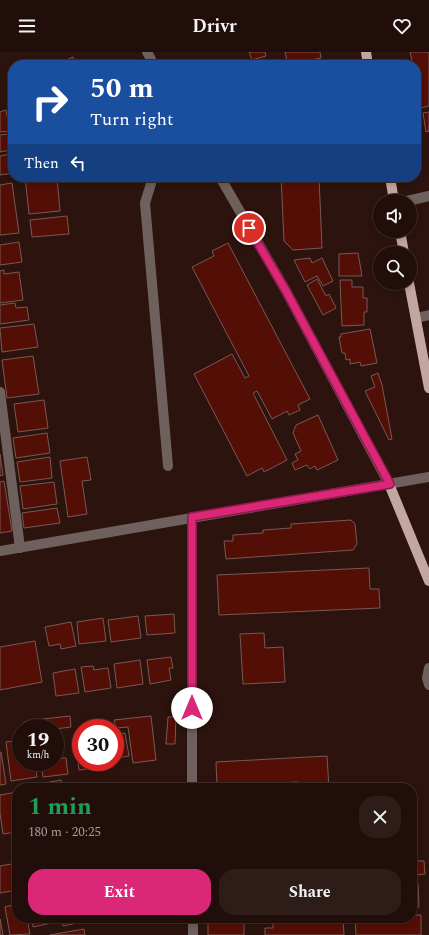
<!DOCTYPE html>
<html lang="en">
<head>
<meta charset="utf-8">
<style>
  body { margin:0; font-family:Spectral,serif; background:#2d1c18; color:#f1f3f6; height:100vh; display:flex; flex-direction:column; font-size:15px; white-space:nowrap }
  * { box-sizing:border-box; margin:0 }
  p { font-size:13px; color:#a29c9c }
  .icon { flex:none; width:22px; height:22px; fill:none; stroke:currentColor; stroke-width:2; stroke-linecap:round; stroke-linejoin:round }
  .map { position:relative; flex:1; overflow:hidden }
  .details { position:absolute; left:12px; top:731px; width:405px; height:140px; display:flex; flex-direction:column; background:#210e0a; border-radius:16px; box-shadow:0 2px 6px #0003,0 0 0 1px #3e2e2b }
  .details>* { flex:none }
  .guide { position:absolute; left:8px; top:8px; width:413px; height:122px; border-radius:16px; box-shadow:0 2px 6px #0003,0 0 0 1px #3e2e2b; background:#1a4fa0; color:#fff; overflow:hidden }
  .tools { position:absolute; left:373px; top:142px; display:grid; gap:8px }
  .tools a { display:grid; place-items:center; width:44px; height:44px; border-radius:50%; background:#210e0a; box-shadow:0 2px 6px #0003,0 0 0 1px #3e2e2b; font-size:20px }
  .speed { position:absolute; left:12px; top:667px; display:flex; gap:8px; font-size:20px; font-weight:700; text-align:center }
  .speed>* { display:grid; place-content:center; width:52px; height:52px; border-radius:50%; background:#210e0a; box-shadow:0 2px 6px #0003,0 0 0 1px #3e2e2b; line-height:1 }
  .speed small { font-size:10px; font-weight:400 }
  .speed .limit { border:6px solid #d22; background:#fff; color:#111 }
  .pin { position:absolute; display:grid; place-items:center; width:34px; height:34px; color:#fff; margin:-17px; border:2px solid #fff; border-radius:50%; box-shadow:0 1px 4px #0007 }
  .me { position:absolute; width:44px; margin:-22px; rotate:0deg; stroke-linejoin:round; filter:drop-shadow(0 0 3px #0008) }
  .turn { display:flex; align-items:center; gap:14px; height:84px; padding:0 16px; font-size:18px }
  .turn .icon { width:52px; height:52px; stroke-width:2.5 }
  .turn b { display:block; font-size:28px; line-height:34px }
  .then { display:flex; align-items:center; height:38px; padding:0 16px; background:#0003; gap:8px; font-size:15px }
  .round { display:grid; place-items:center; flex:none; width:42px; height:42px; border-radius:16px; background:#2d1c18 }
  .headline { display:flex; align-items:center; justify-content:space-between; height:68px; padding:0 16px }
  h1 { font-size:24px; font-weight:700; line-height:30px; color:#1e9e55 }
  .primary-button { display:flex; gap:8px; margin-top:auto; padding:8px 16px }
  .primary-button a { flex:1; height:46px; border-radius:16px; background:#db2777; color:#fff; font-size:16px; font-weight:700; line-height:46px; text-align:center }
  .primary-button a+a { background:#2d1c18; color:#f1f3f6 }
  header { display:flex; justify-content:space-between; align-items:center; height:52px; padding:0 16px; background:#210e0a; font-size:18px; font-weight:700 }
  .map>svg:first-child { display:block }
  .building { fill:#530f06; stroke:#785953 }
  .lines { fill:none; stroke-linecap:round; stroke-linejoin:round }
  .service { stroke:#6e605d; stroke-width:10 }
  .minor { stroke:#6e605d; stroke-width:10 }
  .tertiary { stroke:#6e605d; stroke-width:10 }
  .primary { stroke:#c4a6a0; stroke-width:10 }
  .route-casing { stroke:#8e194d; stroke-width:10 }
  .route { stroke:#db2777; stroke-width:7 }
</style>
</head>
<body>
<header><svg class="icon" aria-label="menu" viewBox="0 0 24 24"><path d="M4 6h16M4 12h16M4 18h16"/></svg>Drivr<svg class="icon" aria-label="heart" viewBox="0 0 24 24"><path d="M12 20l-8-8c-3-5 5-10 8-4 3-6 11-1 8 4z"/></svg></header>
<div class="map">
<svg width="429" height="883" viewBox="0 0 429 883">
  <rect width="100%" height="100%" fill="#2c130e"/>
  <!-- building -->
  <g class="building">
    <path d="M249 0H265L266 4 252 8Z"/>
    <path d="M285 0H320L321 6 288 13Z"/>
    <path d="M410 0H429V54L421 56 416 29V13H413Z"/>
    <path d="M73 5 76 13H55Z"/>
    <path d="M226 8 228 13H208Z"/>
    <path d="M275 9 276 13H263Z"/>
    <path d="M6 58 10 79 0 80V60Z"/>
    <path d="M429 60V79L426 80 423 61Z"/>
    <path d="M8 82 10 98 0 100V83Z"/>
    <path d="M10 102 13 121 0 123V104Z"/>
    <path d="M25 125H57L60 159 29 162Z"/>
    <path d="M281 125H319L322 196 293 198 284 189Z"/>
    <path d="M12 131 19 181 0 183V133Z"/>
    <path d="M67 164 69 182 32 185 30 168Z"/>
    <path d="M19 190 22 210 0 213V193Z"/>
    <path d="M228 191 310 347 298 353 300 358 289 363 287 359 272 367 257 339 253 341 287 408 264 420 262 416 247 424 194 322 232 302 245 326 249 324 192 215 214 204 212 199Z"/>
    <path d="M358 201 362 224H339V202Z"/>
    <path d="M310 206 312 211 322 206 333 229 323 234 317 224 305 230 294 208Z"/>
    <path d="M4 218V222L19 220 23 248 0 251V219Z"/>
    <path d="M317 227 326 244 329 242 336 256 323 263 307 233Z"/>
    <path d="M340 228H352V235H363V246H367V260H364V273L342 274Z"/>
    <path d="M15 251 16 256 27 255 29 268 0 272V253Z"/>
    <path d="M34 272 38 295 2 300 0 276Z"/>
    <path d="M370 277 377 311 361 314 360 310 350 312V307L346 308 345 301H342L339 285H341V282Z"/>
    <path d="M33 304 39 342 7 346 2 308Z"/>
    <path d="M378 321 382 333 392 387 389 388 365 339 375 335 371 324Z"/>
    <path d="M44 348 48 376 18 380 14 352Z"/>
    <path d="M318 363 338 408 317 418 315 414 310 417 307 413 295 418 292 411 298 408 295 402 301 399 293 381 296 373Z"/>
    <path d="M47 381 50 401 16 406 13 386Z"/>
    <path d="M0 402 3 423 0 424Z"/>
    <path d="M50 405 52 426 20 430 17 410Z"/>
    <path d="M87 405 91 428 82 429 87 462 68 465 60 409Z"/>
    <path d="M4 429 12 479 0 481V430Z"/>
    <path d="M54 430 57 452 23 457 20 434Z"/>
    <path d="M57 456 60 471 24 476 22 461Z"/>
    <path d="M351 468 355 472 357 492 353 498 226 507 224 489H233V483L263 481V478L291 476V472Z"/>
    <path d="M369 516 370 537H379L380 556 219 563 217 523Z"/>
    <path d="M174 562 175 581 147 583 145 564Z"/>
    <path d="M138 564 141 586 111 590 108 568Z"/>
    <path d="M103 566 106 589 79 592 77 570Z"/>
    <path d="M71 570 76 594 61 597 60 592 49 594 45 575Z"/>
    <path d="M264 581 265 596 283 595 285 630 243 632 240 582Z"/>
    <path d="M35 589 42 630 0 638V595Z"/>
    <path d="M171 605 173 616H169L171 628 150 632 147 608Z"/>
    <path d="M140 608 143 632 117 636 114 612Z"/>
    <path d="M93 614 94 618 108 616 111 636 85 640 81 615Z"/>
    <path d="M75 617 79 641 56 644 53 621Z"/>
    <path d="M70 664 71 675 55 677 35 676 34 668Z"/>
    <path d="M151 664 156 708 133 711 128 675 116 676 114 668Z"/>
    <path d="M168 665H176L175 692H166Z"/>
    <path d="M30 669 31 676H24V670Z"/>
    <path d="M81 681V710H113V714L79 718 74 682Z"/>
    <path d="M125 681 129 704 117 706 115 683Z"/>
    <path d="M21 688V710H35L37 725 11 729 6 690Z"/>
    <path d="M55 690H56L59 706H66L68 722 43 725 41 710H55Z"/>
    <path d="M0 700H1L6 732 0 733Z"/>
    <path d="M327 704 329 736H299L298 730 217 734 216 710Z"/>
    <path d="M61 728 63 736H40L39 732Z"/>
    <path d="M17 740V780L3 782 0 761V743Z"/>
    <path d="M412 809H424L425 822 412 823Z"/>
    <path d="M17 811V838L0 841V814Z"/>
    <path d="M412 831H418L419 855H412Z"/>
    <path d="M17 852V866H27L30 882 10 883 5 855Z"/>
    <path d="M412 863H421V883H356L355 866H412Z"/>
    <path d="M32 866H51L52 871 33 875Z"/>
    <path d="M61 866H82V870L63 874Z"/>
    <path d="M89 866H111L90 870Z"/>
    <rect x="208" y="866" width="36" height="17"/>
    <path d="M273 866H343L344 883H265V876H273Z"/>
    <path d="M0 867 3 883H0Z"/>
    <path d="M84 877 85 883H50Z"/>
  </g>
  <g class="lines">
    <!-- service -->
    <g class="service">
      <path d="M153 125 145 151 168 414"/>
      <path d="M407 149 429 144"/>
      <path d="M0 340 20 496"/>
    </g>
    <!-- minor -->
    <g class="minor">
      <path d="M416 266 429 263"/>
      <path d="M192 465V736"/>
      <path d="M429 616 427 626 429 633"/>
      <path d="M193 866V883"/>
    </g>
    <!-- tertiary -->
    <g class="tertiary">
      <path d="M147 0 154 13"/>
      <path d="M220 125 286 239 389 432"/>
      <path d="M0 499 429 425"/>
    </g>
    <!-- primary -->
    <g class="primary">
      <path d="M366 0 368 13"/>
      <path d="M390 125 394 149"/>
      <path d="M400 179 404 201"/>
      <path d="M409 231 429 336"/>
      <path d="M389 432 429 529"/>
    </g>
  </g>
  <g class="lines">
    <defs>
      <path id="route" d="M192 656V465L390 432 286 239 249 176"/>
    </defs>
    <!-- route casing -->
    <use href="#route" class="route-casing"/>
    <!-- route -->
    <use href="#route" class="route"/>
  </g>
</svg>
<div class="tools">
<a><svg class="icon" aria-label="sound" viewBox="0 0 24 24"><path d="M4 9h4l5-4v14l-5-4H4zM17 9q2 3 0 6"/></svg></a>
<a><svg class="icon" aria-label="search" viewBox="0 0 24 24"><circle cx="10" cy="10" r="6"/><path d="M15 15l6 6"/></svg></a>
</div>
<div class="speed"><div>19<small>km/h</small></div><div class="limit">30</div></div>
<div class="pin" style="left:249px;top:176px;background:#d93025"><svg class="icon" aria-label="arrive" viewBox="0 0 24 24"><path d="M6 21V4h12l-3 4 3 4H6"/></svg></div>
<svg class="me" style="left:192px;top:656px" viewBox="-20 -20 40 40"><circle r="19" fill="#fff"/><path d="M0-13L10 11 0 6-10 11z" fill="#db2777"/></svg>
<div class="guide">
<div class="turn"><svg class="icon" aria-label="right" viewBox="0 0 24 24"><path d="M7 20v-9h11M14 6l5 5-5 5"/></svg><div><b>50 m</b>Turn right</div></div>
<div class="then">Then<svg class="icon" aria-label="left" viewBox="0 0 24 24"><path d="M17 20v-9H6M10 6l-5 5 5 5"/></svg></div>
</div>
<section class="details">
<div class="headline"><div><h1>1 min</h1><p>180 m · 20:25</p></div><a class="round"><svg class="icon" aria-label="close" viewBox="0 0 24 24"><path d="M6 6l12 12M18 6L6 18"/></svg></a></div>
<div class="primary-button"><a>Exit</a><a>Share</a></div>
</section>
</div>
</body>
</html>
